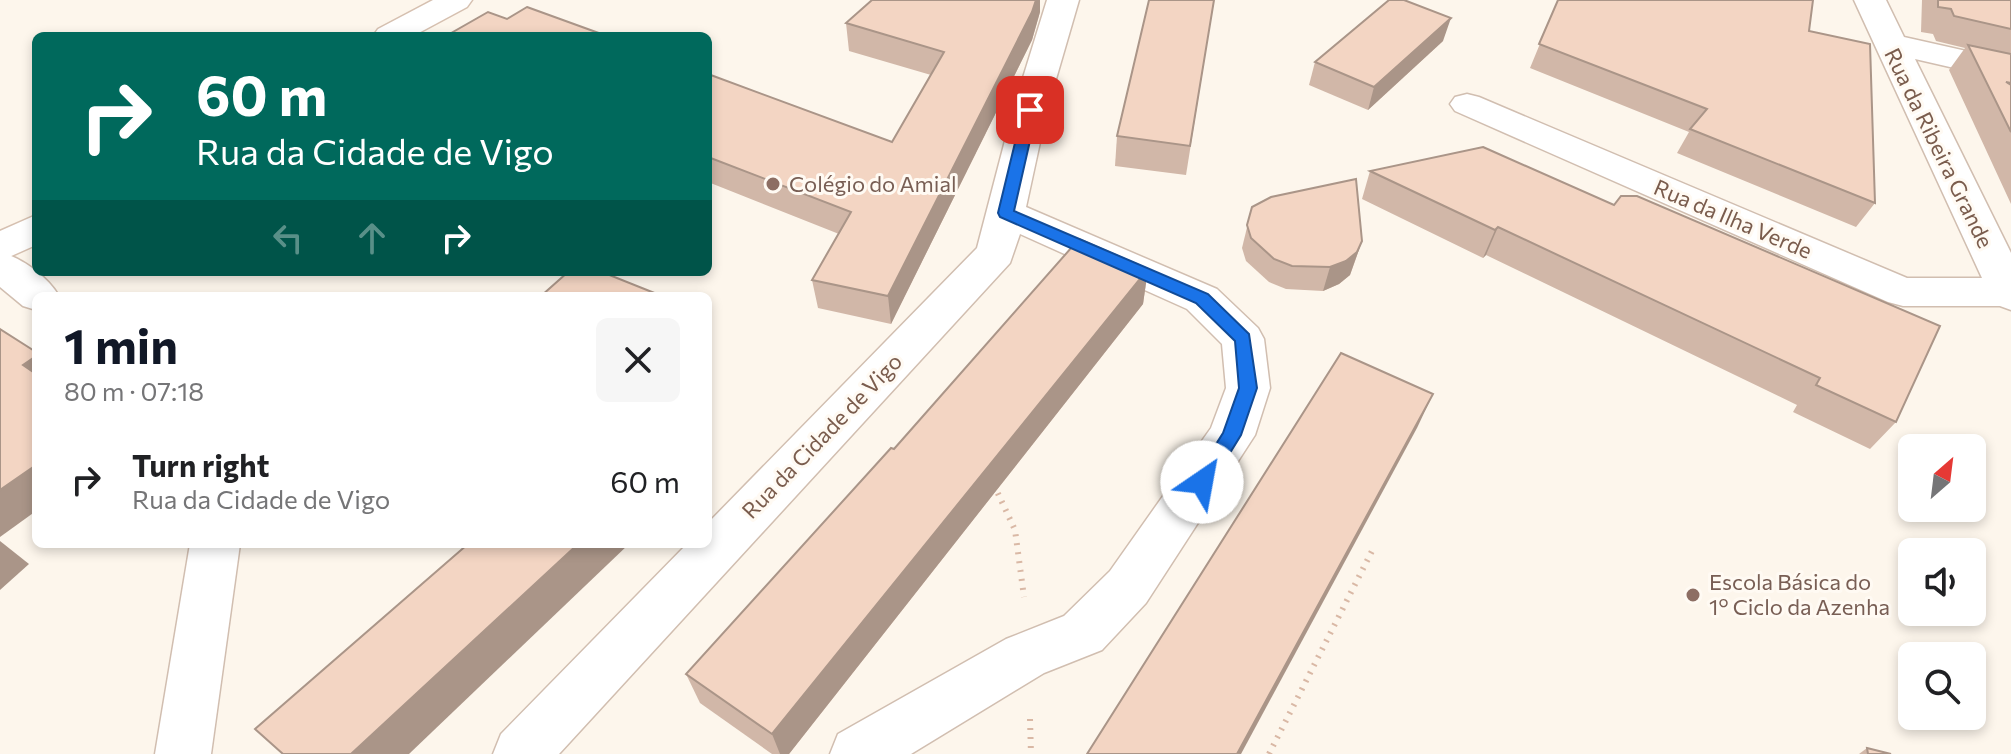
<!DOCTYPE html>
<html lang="en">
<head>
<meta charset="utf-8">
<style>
  body { margin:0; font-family:Commissioner,sans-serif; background:#f6f6f6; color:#202124; height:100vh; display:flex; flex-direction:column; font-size:30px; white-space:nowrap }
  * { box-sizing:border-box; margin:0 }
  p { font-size:26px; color:#757577 }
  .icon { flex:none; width:44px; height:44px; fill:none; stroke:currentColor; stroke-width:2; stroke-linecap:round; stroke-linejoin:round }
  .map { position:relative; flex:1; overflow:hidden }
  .panel { position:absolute; left:32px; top:292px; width:680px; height:256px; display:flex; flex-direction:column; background:#fff; border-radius:12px; box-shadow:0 4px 12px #0003 }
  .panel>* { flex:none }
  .hud { position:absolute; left:32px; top:32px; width:680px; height:244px; border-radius:12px; box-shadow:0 4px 12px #0003; background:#00695c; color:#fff; overflow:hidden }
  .needle { width:52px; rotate:28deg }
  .fabs { position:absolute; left:1898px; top:434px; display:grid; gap:16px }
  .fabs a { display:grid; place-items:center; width:88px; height:88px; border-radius:12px; background:#fff; box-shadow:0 4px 12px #0003; font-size:40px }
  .pin { position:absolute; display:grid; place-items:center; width:68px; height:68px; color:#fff; margin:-34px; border-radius:16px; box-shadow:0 4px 12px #0006 }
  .me { position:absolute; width:88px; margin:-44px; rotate:33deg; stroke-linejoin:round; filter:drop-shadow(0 0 6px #0008) }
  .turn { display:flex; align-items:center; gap:28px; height:168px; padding:0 32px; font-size:36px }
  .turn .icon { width:104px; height:104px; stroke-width:2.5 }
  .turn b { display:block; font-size:56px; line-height:68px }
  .lanes { display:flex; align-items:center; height:76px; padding:0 32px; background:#0003; justify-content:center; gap:40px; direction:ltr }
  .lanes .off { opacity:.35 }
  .round { display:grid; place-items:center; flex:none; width:84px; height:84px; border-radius:12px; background:#f6f6f6 }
  .headline { display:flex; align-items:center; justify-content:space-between; height:136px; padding:0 32px }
  h1 { font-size:48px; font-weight:700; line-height:60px; color:#111827 }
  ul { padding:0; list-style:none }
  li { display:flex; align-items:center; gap:24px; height:104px; padding:0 32px }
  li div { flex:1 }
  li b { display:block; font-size:30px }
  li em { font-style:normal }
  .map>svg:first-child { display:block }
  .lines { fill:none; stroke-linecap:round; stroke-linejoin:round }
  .street-casing { stroke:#d1beb0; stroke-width:3 }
  .secondary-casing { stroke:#d6c0b0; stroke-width:3 }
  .path { stroke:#d9b8a5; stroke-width:6; stroke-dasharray:2 7; stroke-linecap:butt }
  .street { fill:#fff; fill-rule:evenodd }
  .secondary { fill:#fff; fill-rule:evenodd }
  .wall { fill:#d1b7a8 }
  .shaded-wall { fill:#aa9588 }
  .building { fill:#f3d5c3; stroke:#aa9588; stroke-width:2 }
  .route { fill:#1a73e8; stroke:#114b97; stroke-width:2 }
  .education-dot { fill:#8d6e63; stroke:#fffaf3; stroke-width:3 }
  .labels { text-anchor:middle; stroke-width:6; stroke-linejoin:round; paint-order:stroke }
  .street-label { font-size:22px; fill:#7a5c4d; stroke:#fffaf3 }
  .education-label { font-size:22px; fill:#785e54; stroke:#fffaf3; text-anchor:start }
</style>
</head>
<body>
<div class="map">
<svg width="2011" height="754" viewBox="0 0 2011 754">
  <rect width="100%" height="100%" fill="#fdf6ec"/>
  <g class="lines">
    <defs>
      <g id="street">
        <path d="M1047 0H1079L1047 110 1026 207 1217 289 1258 328 1264 339 1270 388 1255 435 1146 603 1102 650 1044 673 911 754H830L838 734 1006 639 1064 616 1110 571 1211 428 1226 388 1222 344 1187 309 1020 234 1010 263 559 754H493L501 734 687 544H708V523L977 248 1013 110Z"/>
        <path d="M1854 0H1886L1904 37 2011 61V81L1915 59 2011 253V310L2000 306H1903L1888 302 1455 111 1450 104 1455 97 1467 94 1479 97 1907 278H1982Z"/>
        <path d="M0 252C22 258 47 276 59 296H36V310L23 306 0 287Z"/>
        <path d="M190 544H240L211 754H155Z"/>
      </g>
      <g id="secondary">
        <path d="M433 0H472L467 7 413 36H373L378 29Z"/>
        <path d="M36 215V245L0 261V231Z"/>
      </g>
    </defs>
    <!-- street casing -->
    <use href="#street" class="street-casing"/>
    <!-- secondary casing -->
    <use href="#secondary" class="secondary-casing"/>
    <!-- path -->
    <g class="path">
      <path d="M994 485 1015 530 1024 597"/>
      <path d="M1030 719 1031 754"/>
      <path d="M1269 754 1374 547"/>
    </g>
    <!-- street -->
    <use href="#street" class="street"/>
    <!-- secondary -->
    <use href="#secondary" class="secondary"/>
  </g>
  <!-- wall -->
  <g class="wall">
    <path d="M1214 0 1186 175 1115 166 1117 136Z"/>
    <path d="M1558 0 1875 203 1856 227 1677 153 1689 132 1530 68Z"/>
    <path d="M1922 0H2011V204L1949 70 1965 48 1936 41 1933 34 1921 32Z"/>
    <path d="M1040 12 1032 40 891 324 818 308 812 280 839 234 708 182V74L892 142 931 75 849 51 846 23Z"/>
    <path d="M1443 41 1368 110 1309 85 1315 62Z"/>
    <path d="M1483 147 1896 422 1870 449 1793 412 1797 405 1486 255 1483 258 1362 199 1370 171Z"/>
    <path d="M1252 207 1362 241 1350 275 1339 284 1323 291 1286 289 1269 282 1246 261 1242 248Z"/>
    <path d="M1148 269 1143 304 789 754H772L700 703 686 674 894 449Z"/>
    <path d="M1867 748 1891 754H1859Z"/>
  </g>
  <!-- shaded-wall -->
  <g class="shaded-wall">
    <path d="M1036 0H1040V12L1032 40 891 324 888 296Z"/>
    <path d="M1451 18 1443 41 1368 110 1374 87Z"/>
    <path d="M1498 227 1486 255 1483 258 1495 230Z"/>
    <path d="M1362 241 1350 275 1339 284 1323 291 1330 267Z"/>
    <path d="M1148 269 1143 304 789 754H780L772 734Z"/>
    <path d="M36 356V378L23 365Z"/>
    <path d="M1433 394 1417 428 1241 754H1237Z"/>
    <path d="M36 465V511L0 537V490Z"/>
    <path d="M0 541 29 564 0 590Z"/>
    <path d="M578 544H629L409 754H351Z"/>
  </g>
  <!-- building -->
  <g class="building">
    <path d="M872 0H1036L1032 12 888 296 812 280 851 212 708 157V74L892 142 944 52 846 23Z"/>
    <path d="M1149 0H1214L1190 146 1117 136Z"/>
    <path d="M1389 0H1404L1451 18 1374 87 1315 62Z"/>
    <path d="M1558 0H1813L1809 31 1870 44 1875 203 1690 129 1707 109 1539 44Z"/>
    <path d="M1938 0H2011V29L1954 16 1951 9 1938 7Z"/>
    <path d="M527 7 607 36H446L488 12 507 19Z"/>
    <path d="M1968 45 2011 54V83L2006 82 2011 85V132Z"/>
    <path d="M1483 147 1614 205 1621 196H1637L1940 326 1896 422 1816 385 1820 378 1498 227 1495 230 1370 171Z"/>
    <path d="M1356 179 1362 241 1357 252 1346 261 1330 267 1292 266 1274 259 1251 238 1247 225 1252 207 1271 197Z"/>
    <path d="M1079 239 1148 269 772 734 686 674 891 448 894 449Z"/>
    <path d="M568 272H602L662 296H541Z"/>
    <path d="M0 329 36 352V356L23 365 36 374V465L0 490Z"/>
    <path d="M1341 353 1433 394 1237 754H1087Z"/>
    <path d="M468 544H578L351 754H283L255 729Z"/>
    <path d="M1867 748 1891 754H1868Z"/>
  </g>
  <!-- route -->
  <path class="route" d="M1030 106 1037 110 1014 211 1208 294 1249 334 1257 388 1241 435 1209 487H1195L1192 482 1223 433 1239 388 1235 341 1196 303 1000 217 998 213 1023 110Z"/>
  <!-- markers -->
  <g class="education-dot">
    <circle cx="773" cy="184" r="8"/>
    <circle cx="1693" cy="595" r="8"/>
  </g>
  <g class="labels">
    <!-- street labels -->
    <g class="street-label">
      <text transform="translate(1939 148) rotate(64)" y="8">Rua da Ribeira Grande</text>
      <text transform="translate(1733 219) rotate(23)" y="8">Rua da Ilha Verde</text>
      <text transform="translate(822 436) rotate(-46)" y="8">Rua da Cidade de Vigo</text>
    </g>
    <!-- education labels -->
    <g class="education-label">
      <text x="789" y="192">Colégio do Amial</text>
      <text x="1709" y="590">Escola Básica do<tspan x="1709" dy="25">1º Ciclo da Azenha</tspan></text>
    </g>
  </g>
</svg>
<div class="fabs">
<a><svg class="needle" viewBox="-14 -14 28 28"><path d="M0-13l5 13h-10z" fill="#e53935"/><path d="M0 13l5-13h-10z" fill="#757577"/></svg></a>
<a><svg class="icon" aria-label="sound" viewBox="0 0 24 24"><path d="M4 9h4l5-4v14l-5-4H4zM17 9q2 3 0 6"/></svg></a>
<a><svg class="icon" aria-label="search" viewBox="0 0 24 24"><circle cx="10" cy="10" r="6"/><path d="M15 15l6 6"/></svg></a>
</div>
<div class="pin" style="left:1030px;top:110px;background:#d93025"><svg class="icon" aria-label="arrive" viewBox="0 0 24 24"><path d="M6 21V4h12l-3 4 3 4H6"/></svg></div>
<svg class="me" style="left:1202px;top:482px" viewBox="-20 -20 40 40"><circle r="19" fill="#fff"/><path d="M0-13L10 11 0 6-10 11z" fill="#1a73e8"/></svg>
<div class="hud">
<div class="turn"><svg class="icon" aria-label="right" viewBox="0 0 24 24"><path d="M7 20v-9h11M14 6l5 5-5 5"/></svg><div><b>60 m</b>Rua da Cidade de Vigo</div></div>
<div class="lanes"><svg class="icon off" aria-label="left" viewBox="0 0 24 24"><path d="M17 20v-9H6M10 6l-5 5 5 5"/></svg><svg class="icon off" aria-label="ahead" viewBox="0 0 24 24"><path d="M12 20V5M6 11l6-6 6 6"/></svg><svg class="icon" aria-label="right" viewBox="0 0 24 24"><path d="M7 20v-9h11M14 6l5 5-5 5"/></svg></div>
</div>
<section class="panel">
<div class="headline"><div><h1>1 min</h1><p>80 m · 07:18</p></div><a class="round"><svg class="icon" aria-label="close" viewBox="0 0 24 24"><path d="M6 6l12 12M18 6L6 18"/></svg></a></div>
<ul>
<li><svg class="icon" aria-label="right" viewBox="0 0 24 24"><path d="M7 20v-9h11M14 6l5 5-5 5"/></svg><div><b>Turn right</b><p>Rua da Cidade de Vigo</p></div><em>60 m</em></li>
</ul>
</section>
</div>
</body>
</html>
